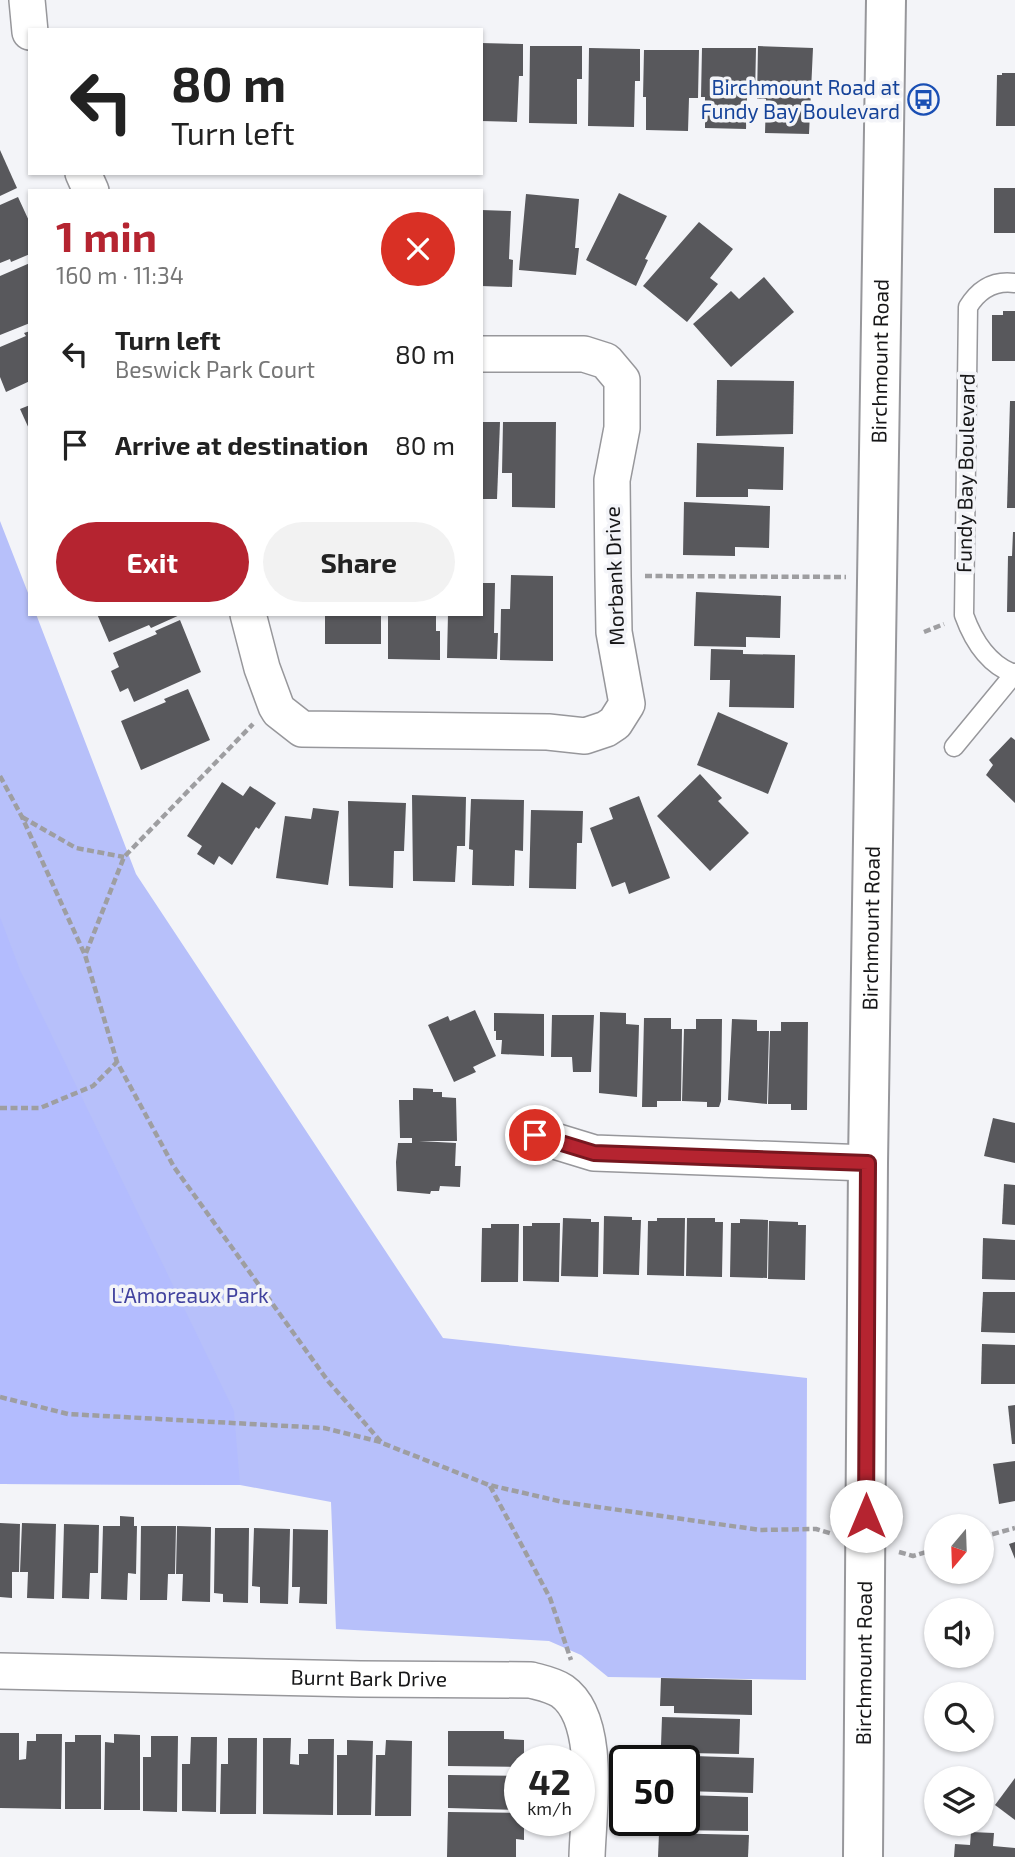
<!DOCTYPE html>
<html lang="en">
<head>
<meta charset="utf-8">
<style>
  body { margin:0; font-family:"Exo 2",sans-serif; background:#f2f2f2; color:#222; height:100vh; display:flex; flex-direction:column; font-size:26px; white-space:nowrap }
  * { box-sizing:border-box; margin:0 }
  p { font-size:23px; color:#767676 }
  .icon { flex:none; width:38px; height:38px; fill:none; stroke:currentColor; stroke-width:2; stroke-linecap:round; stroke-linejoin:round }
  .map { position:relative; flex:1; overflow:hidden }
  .side { position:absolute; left:28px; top:189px; width:455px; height:427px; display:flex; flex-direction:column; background:#fff; border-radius:0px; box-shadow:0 2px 5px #0004 }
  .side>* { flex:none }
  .banner { position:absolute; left:28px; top:28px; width:455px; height:147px; border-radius:0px; box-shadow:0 2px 5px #0004; background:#fff; color:#222; overflow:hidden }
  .needle { width:46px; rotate:199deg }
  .controls { position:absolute; left:924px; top:1514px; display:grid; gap:14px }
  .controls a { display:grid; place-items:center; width:70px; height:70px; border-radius:50%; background:#fff; box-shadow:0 2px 5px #0004; font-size:35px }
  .speed { position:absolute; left:504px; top:1745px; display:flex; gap:14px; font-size:35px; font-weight:700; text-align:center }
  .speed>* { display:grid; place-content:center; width:91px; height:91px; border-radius:50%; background:#fff; box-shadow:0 2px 5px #0004; line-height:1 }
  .speed small { font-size:18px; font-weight:400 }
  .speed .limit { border:4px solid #111; border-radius:10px; background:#fff; color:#111 }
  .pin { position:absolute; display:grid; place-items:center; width:60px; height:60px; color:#fff; margin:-30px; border:4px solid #fff; border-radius:50%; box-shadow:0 2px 7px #0007 }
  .me { position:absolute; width:77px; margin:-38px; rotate:0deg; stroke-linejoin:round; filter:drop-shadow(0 0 5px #0008) }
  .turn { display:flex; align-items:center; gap:24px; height:147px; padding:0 28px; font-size:32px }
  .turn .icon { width:91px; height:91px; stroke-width:2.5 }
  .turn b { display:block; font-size:49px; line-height:60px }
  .round { display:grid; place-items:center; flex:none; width:74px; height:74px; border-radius:37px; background:#f2f2f2 }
  .head { display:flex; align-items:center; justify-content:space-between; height:119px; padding:0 28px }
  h1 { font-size:42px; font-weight:700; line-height:52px; color:#b52430 }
  .primary-button { display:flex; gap:14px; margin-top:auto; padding:14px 28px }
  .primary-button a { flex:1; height:80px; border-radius:42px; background:#b52430; color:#fff; font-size:28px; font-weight:700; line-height:80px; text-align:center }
  .primary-button a+a { background:#f2f2f2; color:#222 }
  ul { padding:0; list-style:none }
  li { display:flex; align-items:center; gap:21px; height:91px; padding:0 28px }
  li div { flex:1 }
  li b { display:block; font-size:26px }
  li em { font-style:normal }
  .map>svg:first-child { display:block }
  .green { fill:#b7c0fa }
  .forest { fill:#b3bcfe }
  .building { fill:#58585c }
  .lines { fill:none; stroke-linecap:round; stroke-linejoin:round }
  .lane-casing { stroke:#97979b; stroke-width:21 }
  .street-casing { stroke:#97979b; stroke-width:38 }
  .secondary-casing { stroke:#97979b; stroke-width:42 }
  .path { stroke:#9e9ea1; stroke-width:4.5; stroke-dasharray:7 3.5; stroke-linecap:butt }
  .lane { stroke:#fff; stroke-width:18 }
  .street { stroke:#fff; stroke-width:35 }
  .secondary { stroke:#fff; stroke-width:38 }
  .route-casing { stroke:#76171f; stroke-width:18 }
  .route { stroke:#b52430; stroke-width:12 }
  .labels { text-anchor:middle; stroke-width:7; stroke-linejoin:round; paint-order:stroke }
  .transit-label { font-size:21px; fill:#164399; stroke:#f3f4f8; text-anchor:end }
  .street-label { font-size:21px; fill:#161617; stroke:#f3f4f8 }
  .park-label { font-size:21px; fill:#41429e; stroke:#f3f4f8 }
</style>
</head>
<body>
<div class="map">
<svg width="1015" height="1857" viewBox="0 0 1015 1857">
  <rect width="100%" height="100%" fill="#f3f4f8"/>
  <!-- green -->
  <path class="green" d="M0 521 30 598V614H36L136 874 443 1338 807 1378 806 1680 608 1677 581 1655 549 1641 336 1629 331 1502 240 1485 0 1484Z"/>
  <!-- forest -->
  <path class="forest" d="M0 917 20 970 234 1411 240 1485 0 1484Z"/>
  <!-- building -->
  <g class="building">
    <path d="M481 43 523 44V76H519L517 122 481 121Z"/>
    <path d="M530 46H582V79H577V124L529 123Z"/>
    <path d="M758 46 813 48 809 134 765 133 766 99H757Z"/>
    <path d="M589 48 640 49V81H635L634 127 588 126Z"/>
    <path d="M702 48H756L755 97H747L746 129 705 128V97H701Z"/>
    <path d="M644 50H699L698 98H689L688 131 646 130V97H643Z"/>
    <path d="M1002 73H1015V126H996L997 75H1002Z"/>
    <path d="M0 150 17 188 0 196Z"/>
    <rect x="994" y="188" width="21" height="45"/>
    <path d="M619 193 667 216 645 259 648 260 636 286 586 260Z"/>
    <path d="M526 194 579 199 575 248H579L576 275 519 270Z"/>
    <path d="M18 197 30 223V254L11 262 10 259 0 263V205Z"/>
    <path d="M481 210 511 211 509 259 513 260 512 287 481 286Z"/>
    <path d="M699 222 733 249 710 278 718 284 687 322 643 286Z"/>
    <path d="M30 263V323L0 335V276Z"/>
    <path d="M764 277 794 312 731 367 693 324 731 291 739 299Z"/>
    <path d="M1003 311H1015V361H992V315H1003Z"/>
    <path d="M30 331V381L6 392 0 377V347L26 336 24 333Z"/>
    <path d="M717 380 794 381 793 434 716 436Z"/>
    <path d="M1010 401H1015V508H1007Z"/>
    <path d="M30 405V431L20 409Z"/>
    <path d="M481 422H500L497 499H481Z"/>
    <path d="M503 422H556L555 508 512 507V473H502Z"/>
    <path d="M697 443 784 447 783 490 748 489V497H696Z"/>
    <path d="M684 502 770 506 769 548 735 547V556L683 555Z"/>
    <path d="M1013 532H1015V612H1007L1008 556H1012Z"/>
    <path d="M511 575 553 576V661L500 660 501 609H510Z"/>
    <path d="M481 583H495L494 633H498L497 659 447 658 448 614H481Z"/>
    <path d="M696 592 781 596 780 638 746 637V647L694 646Z"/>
    <path d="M97 614H182L151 628 149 625 109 642Z"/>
    <rect x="325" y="614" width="56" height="30"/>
    <path d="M388 614H436V631H440V660L388 659Z"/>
    <path d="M180 620 201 672 134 702 128 688 120 692 111 671 119 667 113 653 157 634 155 631Z"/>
    <path d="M711 649 743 650V654L795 655 794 708 729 707 730 680H710Z"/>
    <path d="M188 689 210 740 141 770 121 721 166 702 164 699Z"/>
    <path d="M718 712 788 743 768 794 697 765Z"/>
    <path d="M1011 737 1015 740V803L986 775 993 765 989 760Z"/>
    <path d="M700 774 722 798 718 801 749 833 710 871 657 816Z"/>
    <path d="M222 782 243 796 250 786 276 803 259 829 256 827 232 865 219 856 214 865 197 854 202 846 187 836Z"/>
    <path d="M412 795 466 797 465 846H457L455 882 413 881Z"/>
    <path d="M639 796 670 878 629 894 625 882 612 887 590 828 613 819 609 808Z"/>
    <path d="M471 799 524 800 523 851 515 850 514 886 472 885 473 850 469 849Z"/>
    <path d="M348 801 406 803 404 851H394L393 888 349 886Z"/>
    <path d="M313 808 339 811 328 885 276 878 285 816 311 819Z"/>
    <path d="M531 810 583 811 582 843H577L576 889 529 888Z"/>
    <path d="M475 1010 496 1056 473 1067 476 1072 454 1082 428 1025 448 1016 450 1021Z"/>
    <path d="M600 1012 626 1013V1024L639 1025 637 1097 599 1093Z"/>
    <path d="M494 1013 544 1014V1056L501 1054 502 1040H496V1031H494Z"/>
    <path d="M552 1015H594L591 1072H573L572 1057H551Z"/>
    <path d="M644 1018H671V1029H682L681 1101H657V1107H642Z"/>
    <path d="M696 1019H722L721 1101 719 1107H707V1102L682 1101 684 1029H696Z"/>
    <path d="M732 1019 757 1020V1031H769L767 1104 728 1100Z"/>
    <path d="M781 1022H808L807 1110H791V1104H768L770 1031H781Z"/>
    <path d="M413 1088 433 1089V1092H442V1097L456 1098 457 1141H419L456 1143 455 1166H461L460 1187 440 1186 439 1191H431L430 1194 397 1191 396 1162 398 1143H412V1138H400L399 1100H413Z"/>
    <path d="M993 1118 1015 1123V1163L984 1156Z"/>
    <path d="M1004 1184 1015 1185V1225L1002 1224Z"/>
    <path d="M604 1216 632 1217V1220H641L639 1275 603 1274Z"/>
    <path d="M563 1218 591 1219V1222H599L598 1277 561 1276Z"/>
    <path d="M657 1218H685L684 1276 647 1275 648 1221H657Z"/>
    <path d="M687 1218H715V1222H723L722 1277 686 1276Z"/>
    <path d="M740 1219 768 1220 767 1278 730 1277 731 1223H740Z"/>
    <path d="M769 1221 798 1222V1225H806L805 1280 768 1279Z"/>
    <path d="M532 1223H560L559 1282 523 1281V1226H532Z"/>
    <path d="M491 1224H519L518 1282H481L482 1228H491Z"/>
    <path d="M983 1238 1015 1240V1280L982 1279Z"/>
    <path d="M983 1292H1015V1333L981 1332Z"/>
    <path d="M982 1344 1015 1345V1384H981Z"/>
    <path d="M1015 1405V1444H1012L1008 1406Z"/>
    <path d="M1015 1461V1501L999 1504 993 1464Z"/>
    <path d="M120 1516 134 1517V1526H137L136 1574 128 1573 127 1600 101 1599 103 1526H120Z"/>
    <path d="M0 1523 20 1524 19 1572H12V1598L0 1597Z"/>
    <path d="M22 1523 56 1524 54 1599 27 1598 28 1572H20Z"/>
    <path d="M64 1524 99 1525 98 1573H90L89 1599 62 1598Z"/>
    <path d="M141 1526H176L175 1574H168L167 1600H140Z"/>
    <path d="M177 1526 211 1527 210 1602 182 1601 183 1574H176Z"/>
    <path d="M215 1528H249L248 1603 223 1602V1594L214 1593Z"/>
    <path d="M254 1528 290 1529 288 1604 260 1603V1587L252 1586Z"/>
    <path d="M293 1529 328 1530 327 1604 299 1603 300 1587H292Z"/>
    <path d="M1015 1542V1559L1009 1544Z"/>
    <path d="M661 1678 752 1680V1715L674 1713V1706H660Z"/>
    <path d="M662 1717 740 1719 739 1754 688 1753V1746L661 1745Z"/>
    <path d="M448 1731H504V1739L524 1740V1760H520V1767L448 1766Z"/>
    <path d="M0 1733H19V1760L26 1759 27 1741H36V1734H62L61 1809 0 1808Z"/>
    <path d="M114 1734 140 1735V1810H104L105 1742 114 1743Z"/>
    <path d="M75 1735H101V1809H65V1742H75Z"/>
    <path d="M151 1736H178L177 1812 143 1811V1757H151Z"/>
    <path d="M191 1737H217L216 1812 182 1811V1764H190Z"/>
    <path d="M228 1738H257L256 1814H220L221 1764H228Z"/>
    <path d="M263 1738H291L290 1764 299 1765V1754H308V1739H334L333 1815 263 1814Z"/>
    <path d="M347 1740 373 1741 371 1815H337V1755H347Z"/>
    <path d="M386 1740 412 1741 411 1816H375L376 1755H385Z"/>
    <path d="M663 1755 754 1758 753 1793 684 1791V1760H663Z"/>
    <path d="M448 1775 520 1776V1801H515V1810L448 1808Z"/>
    <path d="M1015 1778V1820L995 1805Z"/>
    <path d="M684 1795 748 1797V1831L667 1830V1820H684Z"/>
    <path d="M448 1812 520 1813V1820H524V1840L516 1839V1857H447Z"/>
    <path d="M971 1832 994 1833 993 1846 1015 1848V1857H954L955 1844 970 1845Z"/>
    <path d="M659 1833 749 1835 748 1857H658Z"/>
  </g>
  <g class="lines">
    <defs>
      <g id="lane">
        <path d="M1014 674C987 664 973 640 964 615L968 307C979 289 994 280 1015 283"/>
        <path d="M954 747 1015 673"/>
      </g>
      <g id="street">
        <path d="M27 0 30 32"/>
        <path d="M83 173 91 191"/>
        <path d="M248 614 262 668 276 706 279 711 302 729 548 732 585 736 606 729 615 723 627 704 614 632 613 576 612 480 622 428V380L606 361 584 354H481"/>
        <path d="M535 1135 594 1153 868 1163"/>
        <path id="s1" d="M0 1671 360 1679 531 1680C542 1683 553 1685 562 1691 603 1720 588 1813 587 1857"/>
      </g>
      <g id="secondary">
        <path id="s2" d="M863 1857 868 1163 886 0"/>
      </g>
    </defs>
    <!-- lane casing -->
    <use href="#lane" class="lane-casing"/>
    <!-- street casing -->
    <use href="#street" class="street-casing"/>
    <!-- secondary casing -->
    <use href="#secondary" class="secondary-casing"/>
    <!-- path -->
    <g class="path">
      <path d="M645 576 846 577"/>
      <path d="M924 632 944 624"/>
      <path d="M0 776 22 817 85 955 117 1062 174 1167 328 1381 382 1443 489 1485 563 1502 760 1530 816 1529 833 1534"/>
      <path d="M22 817 76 848 124 857"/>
      <path d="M86 953 124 857 253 724"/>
      <path d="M0 1108H40L93 1086 117 1062"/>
      <path d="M0 1397 68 1414 324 1428 381 1442"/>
      <path d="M490 1486 550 1598 571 1660"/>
      <path d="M982 1537 1015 1528"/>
      <path d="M899 1552 913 1556 936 1549"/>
    </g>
    <!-- lane -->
    <use href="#lane" class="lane"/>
    <!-- street -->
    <use href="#street" class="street"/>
    <!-- secondary -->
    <use href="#secondary" class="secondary"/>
  </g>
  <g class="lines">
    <defs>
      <path id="route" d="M535 1135 594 1153 868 1163 866 1516"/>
    </defs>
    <!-- route casing -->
    <use href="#route" class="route-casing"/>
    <!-- route -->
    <use href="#route" class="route"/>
  </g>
  <!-- icons -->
  <defs>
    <symbol id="bus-ring" viewBox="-11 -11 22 22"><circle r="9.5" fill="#f3f4f8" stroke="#1a4fb4" stroke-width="1.5"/><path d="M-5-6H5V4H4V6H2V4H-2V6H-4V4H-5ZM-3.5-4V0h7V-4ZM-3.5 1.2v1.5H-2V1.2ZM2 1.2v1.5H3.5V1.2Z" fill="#1a4fb4"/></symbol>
  </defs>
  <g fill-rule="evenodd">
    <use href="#bus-ring" x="906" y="82" width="35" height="35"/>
  </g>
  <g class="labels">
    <!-- transit labels -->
    <g class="transit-label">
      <text x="900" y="95">Birchmount Road at<tspan x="900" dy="24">Fundy Bay Boulevard</tspan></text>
    </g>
    <!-- street labels -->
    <g class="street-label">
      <text dy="7" stroke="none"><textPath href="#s2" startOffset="1496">Birchmount Road</textPath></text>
      <text transform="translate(966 473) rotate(-89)" y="7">Fundy Bay Boulevard</text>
      <text transform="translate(615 576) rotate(-92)" y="7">Morbank Drive</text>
      <text dy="7" stroke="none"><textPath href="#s2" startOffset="929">Birchmount Road</textPath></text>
      <text dy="7" stroke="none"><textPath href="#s2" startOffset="194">Birchmount Road</textPath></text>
      <text dy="7" stroke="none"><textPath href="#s1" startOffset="369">Burnt Bark Drive</textPath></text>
    </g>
    <!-- park labels -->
    <g class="park-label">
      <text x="190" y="1303">L'Amoreaux Park</text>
    </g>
  </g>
</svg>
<div class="controls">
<a><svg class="needle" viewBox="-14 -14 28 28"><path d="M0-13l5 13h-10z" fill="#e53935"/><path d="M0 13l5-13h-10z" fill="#767676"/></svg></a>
<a><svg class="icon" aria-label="sound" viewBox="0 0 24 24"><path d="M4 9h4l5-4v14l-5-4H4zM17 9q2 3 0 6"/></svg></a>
<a><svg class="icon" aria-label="search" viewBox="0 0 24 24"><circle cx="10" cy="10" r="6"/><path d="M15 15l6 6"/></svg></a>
<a><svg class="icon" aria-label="layers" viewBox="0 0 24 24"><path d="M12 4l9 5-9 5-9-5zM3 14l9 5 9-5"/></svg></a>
</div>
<div class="speed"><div>42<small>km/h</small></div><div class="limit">50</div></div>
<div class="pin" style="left:535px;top:1135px;background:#d93025"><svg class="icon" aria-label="arrive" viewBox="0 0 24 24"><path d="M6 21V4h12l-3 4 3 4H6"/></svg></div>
<svg class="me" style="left:866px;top:1516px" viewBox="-20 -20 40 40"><circle r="19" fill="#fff"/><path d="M0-13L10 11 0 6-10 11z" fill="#b52430"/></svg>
<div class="banner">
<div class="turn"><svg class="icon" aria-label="left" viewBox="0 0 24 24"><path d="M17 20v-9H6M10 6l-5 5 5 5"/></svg><div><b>80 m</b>Turn left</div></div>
</div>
<section class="side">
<div class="head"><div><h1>1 min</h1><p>160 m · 11:34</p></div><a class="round" style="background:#d93025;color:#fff"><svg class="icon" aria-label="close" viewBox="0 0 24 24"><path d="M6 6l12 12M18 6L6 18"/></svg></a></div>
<ul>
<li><svg class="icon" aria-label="left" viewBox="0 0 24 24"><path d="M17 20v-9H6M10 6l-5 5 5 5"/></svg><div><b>Turn left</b><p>Beswick Park Court</p></div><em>80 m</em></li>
<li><svg class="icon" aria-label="arrive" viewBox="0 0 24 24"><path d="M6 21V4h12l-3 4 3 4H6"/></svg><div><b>Arrive at destination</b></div><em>80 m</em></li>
</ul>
<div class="primary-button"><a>Exit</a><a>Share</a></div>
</section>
</div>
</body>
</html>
